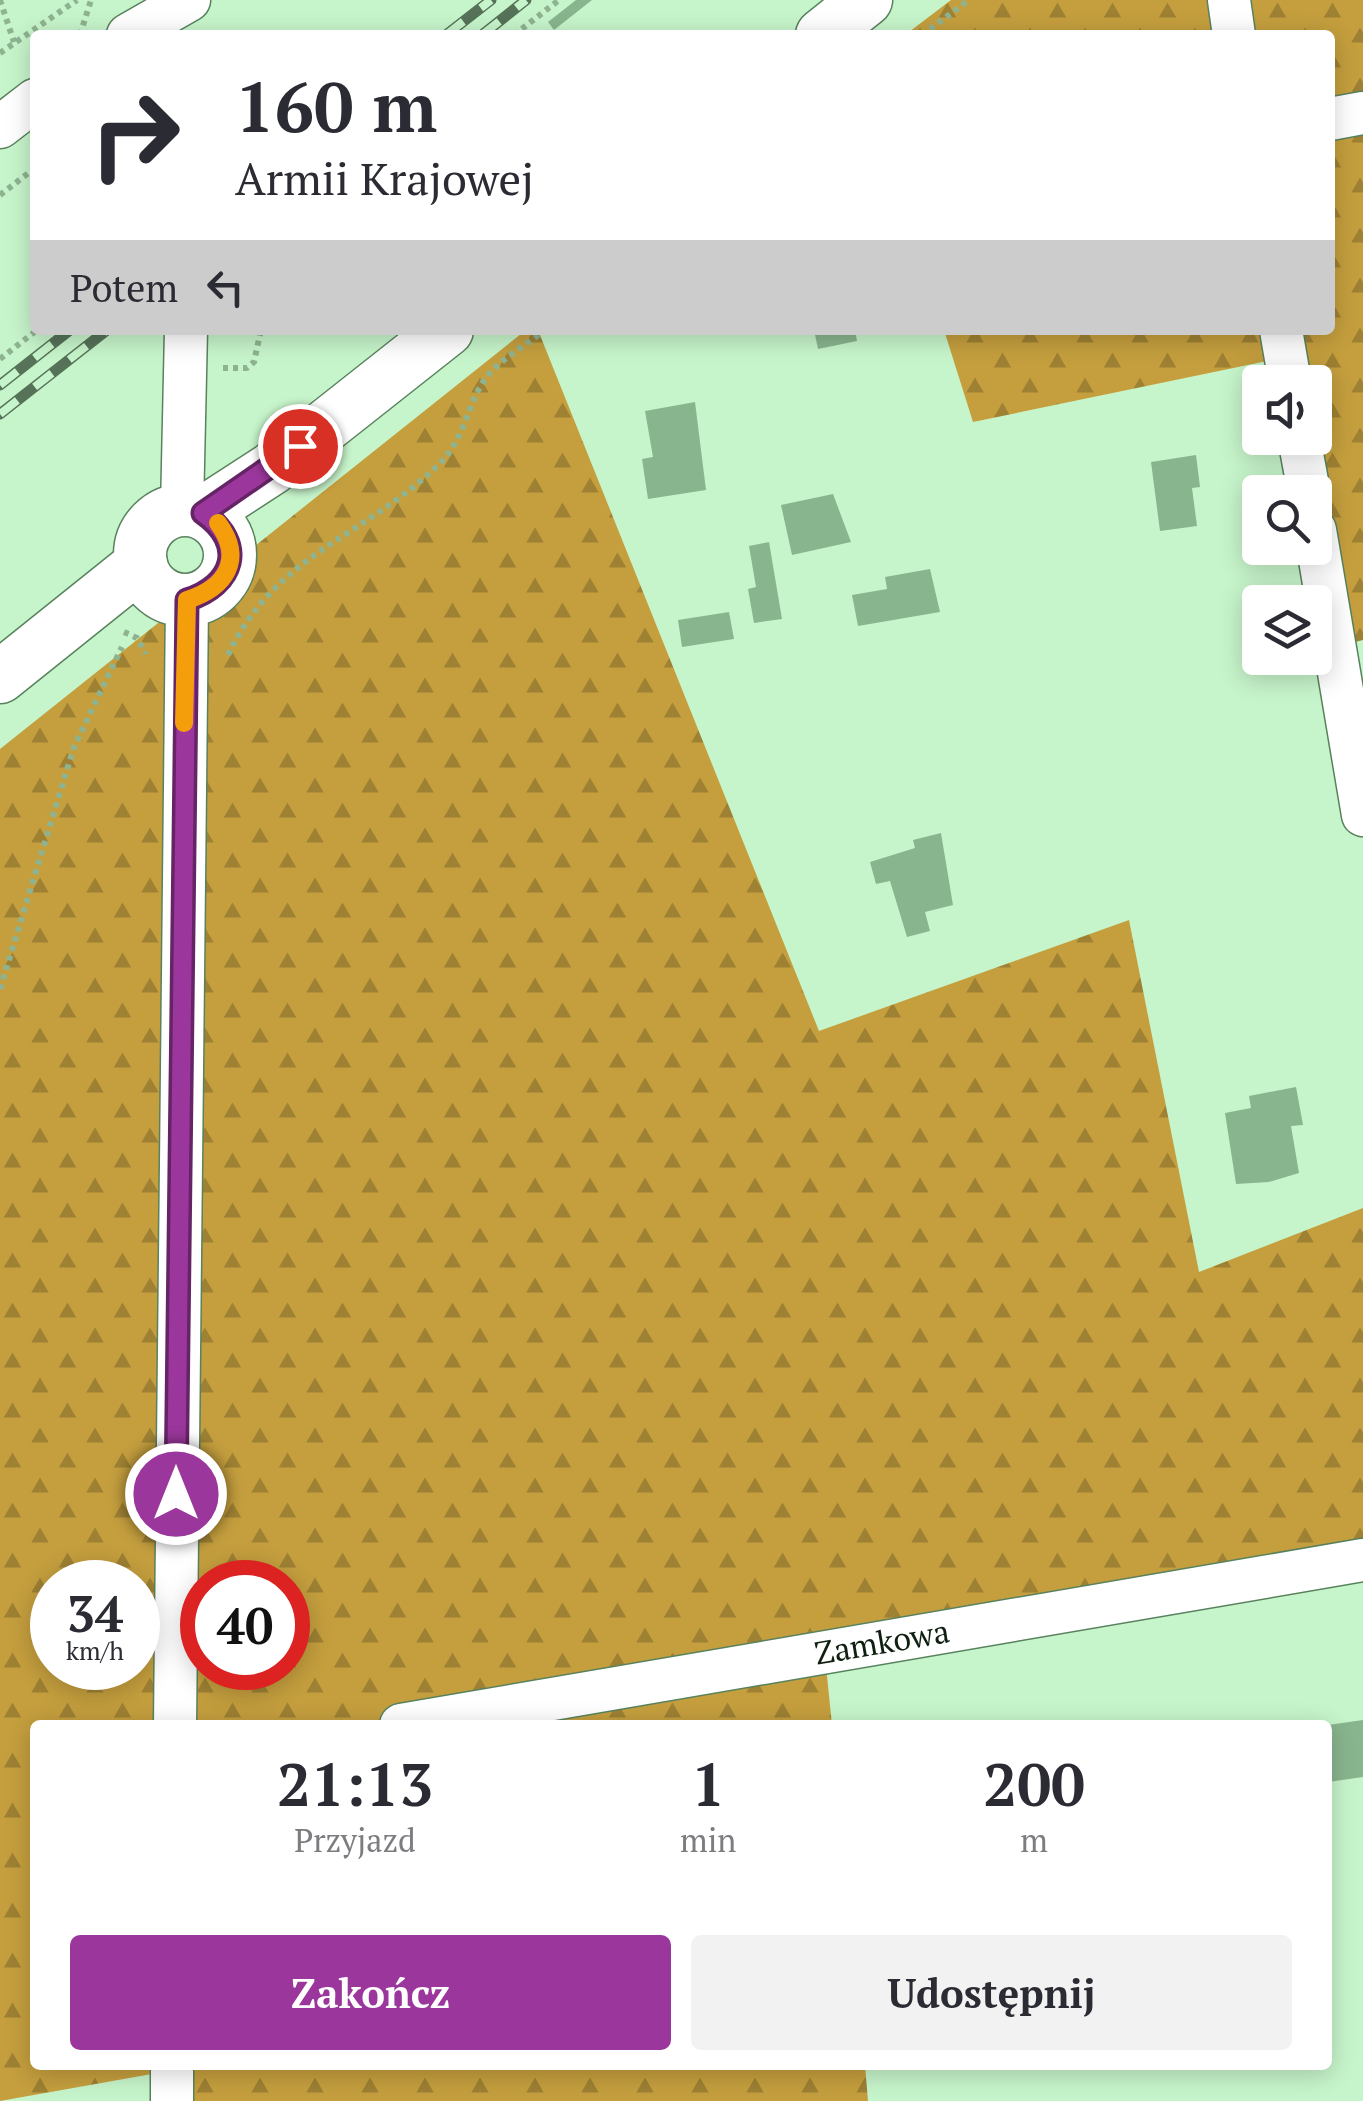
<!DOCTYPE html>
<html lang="pl">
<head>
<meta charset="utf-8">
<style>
  body { margin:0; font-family:"PT Serif",serif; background:#f2f2f3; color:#2b2b33; height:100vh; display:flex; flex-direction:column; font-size:38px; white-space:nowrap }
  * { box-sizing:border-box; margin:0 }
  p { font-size:32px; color:#7c7c81 }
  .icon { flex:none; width:55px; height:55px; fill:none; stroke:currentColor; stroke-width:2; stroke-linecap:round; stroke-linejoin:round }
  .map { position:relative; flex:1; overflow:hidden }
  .drawer { position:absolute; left:30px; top:1720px; width:1302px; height:350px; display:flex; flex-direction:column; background:#fff; border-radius:10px; box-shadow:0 5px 25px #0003 }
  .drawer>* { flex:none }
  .top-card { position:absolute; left:30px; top:30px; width:1305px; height:305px; border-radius:10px; box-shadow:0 5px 25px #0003; background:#fff; color:#2b2b33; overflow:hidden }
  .controls { position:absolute; left:1242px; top:365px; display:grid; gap:20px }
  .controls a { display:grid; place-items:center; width:90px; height:90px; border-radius:10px; background:#fff; box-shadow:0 5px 25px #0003; font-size:50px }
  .speed { position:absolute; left:30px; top:1560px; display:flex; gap:20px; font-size:50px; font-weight:700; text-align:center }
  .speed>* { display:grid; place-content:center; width:130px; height:130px; border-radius:50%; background:#fff; box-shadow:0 5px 25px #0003; line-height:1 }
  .speed small { font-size:25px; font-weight:400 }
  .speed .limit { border:15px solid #d22; background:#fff; color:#111 }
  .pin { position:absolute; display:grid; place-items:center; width:85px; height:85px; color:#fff; margin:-42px; border:5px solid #fff; border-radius:50%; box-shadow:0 2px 10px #0007 }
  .me { position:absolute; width:110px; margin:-55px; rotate:0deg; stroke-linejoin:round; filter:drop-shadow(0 0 8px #0008) }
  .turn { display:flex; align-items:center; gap:35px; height:210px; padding:0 40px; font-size:45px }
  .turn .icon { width:130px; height:130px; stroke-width:2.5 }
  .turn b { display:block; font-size:70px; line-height:85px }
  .then { display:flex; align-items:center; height:95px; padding:0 40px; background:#0003; gap:20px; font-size:38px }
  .eta { display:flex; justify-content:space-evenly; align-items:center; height:170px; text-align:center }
  .eta b { font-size:60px; font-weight:800; line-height:70px }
  .cta { display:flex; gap:20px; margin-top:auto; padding:20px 40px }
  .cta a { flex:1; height:115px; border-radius:10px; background:#9b379c; color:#fff; font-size:40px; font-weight:800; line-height:115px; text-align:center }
  .cta a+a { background:#f2f2f3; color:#2b2b33 }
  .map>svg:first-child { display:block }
  .forest { fill:url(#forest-firs); fill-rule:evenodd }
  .building { fill:#89b58e }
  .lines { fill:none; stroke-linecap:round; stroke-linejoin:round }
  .minor-casing { stroke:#58825d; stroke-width:45 }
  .major-casing { stroke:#58825d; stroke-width:55 }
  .path { stroke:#8eb391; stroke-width:6; stroke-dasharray:5 5; stroke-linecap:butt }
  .minor { stroke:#fff; stroke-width:42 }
  .major { stroke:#fff; stroke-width:52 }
  .rail-casing { stroke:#567258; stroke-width:11 }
  .rail { stroke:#c7f5cb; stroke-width:8; stroke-dasharray:22; stroke-linecap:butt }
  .route-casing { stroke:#652465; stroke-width:25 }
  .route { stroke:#9b379c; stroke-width:18 }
  .slow { stroke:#f59e0b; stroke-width:18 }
  .labels { text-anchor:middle; stroke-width:8; stroke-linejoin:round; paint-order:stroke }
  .street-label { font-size:32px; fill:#0f2011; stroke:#c7f5cb }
</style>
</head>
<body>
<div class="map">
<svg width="1363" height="2101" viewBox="0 0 1363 2101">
  <defs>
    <pattern id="forest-firs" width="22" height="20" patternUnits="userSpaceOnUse" patternTransform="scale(2.5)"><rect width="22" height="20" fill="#c59f3e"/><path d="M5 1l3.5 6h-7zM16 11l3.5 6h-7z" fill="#9e8133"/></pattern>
  </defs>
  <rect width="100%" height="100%" fill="#c7f5cb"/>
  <!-- forest -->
  <g class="forest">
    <path d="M951 0H1363V640L1335 647 1315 530V382H1290L1286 357 973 422 944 330H1330V35H905Z"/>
    <path d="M526 330H538L819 1031 1129 920 1199 1272 1363 1208V1560L825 1656 832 1725H35V2065H865L868 2101H181L180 2069 0 2101V749ZM52 1582H138V1668H52ZM202 1582H288V1668H202Z"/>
  </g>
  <!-- building -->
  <g class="building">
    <path d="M576 0H592L554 30 548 22Z"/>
    <path d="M814 330H855L857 341 818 349Z"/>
    <path d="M695 402 706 490 648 499 642 459 653 457 645 411Z"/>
    <path d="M1196 455 1200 487 1192 488 1197 526 1160 531 1151 462Z"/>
    <path d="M833 494 851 542 792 555 781 505Z"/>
    <path d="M769 542 782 619 754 623 748 589 756 587 749 546Z"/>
    <path d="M930 569 940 612 858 626 852 595 887 589 885 577Z"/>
    <path d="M729 612 734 639 682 647 678 620Z"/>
    <path d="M941 833 953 905 925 912 930 931 907 937 890 881 876 884 870 862 915 848 913 840Z"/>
    <path d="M1296 1087 1303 1125 1291 1126 1299 1173 1269 1182 1236 1184 1225 1113 1251 1108 1249 1096Z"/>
    <path d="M1363 1720V1777L1328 1782V1725Z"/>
  </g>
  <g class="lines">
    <defs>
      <g id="minor">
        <path d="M1229 0 1234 35"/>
        <path d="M128 35 189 0"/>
        <path d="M1330 119 1363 113"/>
        <path d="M0 127 35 100"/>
        <path d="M1281 330 1290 382"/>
        <path d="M1299 438 1309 492"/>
        <path d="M182 509 186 330"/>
        <path d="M1315 530 1363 815"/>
        <path d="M175 1725 187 601"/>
        <path id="s1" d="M401 1725 1363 1560"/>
        <path d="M172 2101V2065"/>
      </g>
      <g id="major">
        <path d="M822 35 866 0"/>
        <circle cx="185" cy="555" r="45"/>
        <path d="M203 513 271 469 447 330"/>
        <path d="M0 677 141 564"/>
      </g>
    </defs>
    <!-- minor casing -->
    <use href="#minor" class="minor-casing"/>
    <!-- major casing -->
    <use href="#major" class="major-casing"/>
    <!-- path -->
    <g class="path">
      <path d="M0 0 14 42"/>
      <path d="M80 35 91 0"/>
      <path d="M514 35 559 0"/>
      <path d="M922 35 969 0"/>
      <path d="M0 53 77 0"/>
      <path d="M0 195 35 168"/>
      <path d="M0 359 37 330"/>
      <path d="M223 368H247L254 362 261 330"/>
      <path d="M124 632 137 638 146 654"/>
      <path d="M228 655C276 552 370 535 442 461 465 437 467 405 485 379 499 360 526 345 545 330"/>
      <path d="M0 989 74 747 122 647"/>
    </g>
    <!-- minor -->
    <use href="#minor" class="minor"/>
    <!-- major -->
    <use href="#major" class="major"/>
    <defs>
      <g id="rail">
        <path d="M446 35 491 0"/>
        <path d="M482 35 526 0"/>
        <path d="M0 385 70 330"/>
        <path d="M0 414 107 330"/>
      </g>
    </defs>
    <!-- rail casing -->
    <use href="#rail" class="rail-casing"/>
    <!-- rail -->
    <use href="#rail" class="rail"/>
  </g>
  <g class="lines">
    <defs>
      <path id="route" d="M176 1494 187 600C234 585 247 544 203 513L300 446"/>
    </defs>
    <!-- route casing -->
    <use href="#route" class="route-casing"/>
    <!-- route -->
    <use href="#route" class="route"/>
    <!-- slow -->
    <path class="slow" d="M184 723 187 600C225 588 245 560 218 523"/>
  </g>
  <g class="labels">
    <!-- street labels -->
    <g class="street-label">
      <text dy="11" stroke="none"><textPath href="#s1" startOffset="488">Zamkowa</textPath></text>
    </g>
  </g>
</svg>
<div class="controls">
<a><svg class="icon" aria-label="sound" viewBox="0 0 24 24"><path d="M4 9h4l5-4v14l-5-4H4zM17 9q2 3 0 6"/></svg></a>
<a><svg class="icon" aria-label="search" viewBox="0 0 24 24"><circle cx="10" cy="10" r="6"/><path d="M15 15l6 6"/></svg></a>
<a><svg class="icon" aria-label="layers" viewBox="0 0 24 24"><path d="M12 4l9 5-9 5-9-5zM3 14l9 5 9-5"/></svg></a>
</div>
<div class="speed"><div>34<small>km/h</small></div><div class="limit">40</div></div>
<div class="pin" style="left:300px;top:446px;background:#d93025"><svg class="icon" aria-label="arrive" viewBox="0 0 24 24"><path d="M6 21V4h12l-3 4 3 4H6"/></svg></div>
<svg class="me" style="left:176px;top:1494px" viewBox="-20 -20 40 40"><circle r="17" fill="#9b379c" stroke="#fff" stroke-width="3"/><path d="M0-11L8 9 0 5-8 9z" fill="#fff"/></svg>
<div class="top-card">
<div class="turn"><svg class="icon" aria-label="right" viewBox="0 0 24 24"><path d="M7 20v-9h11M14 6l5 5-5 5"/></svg><div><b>160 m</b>Armii Krajowej</div></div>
<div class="then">Potem<svg class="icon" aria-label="left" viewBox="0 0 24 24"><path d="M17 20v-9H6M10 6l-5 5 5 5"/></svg></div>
</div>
<section class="drawer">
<div class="eta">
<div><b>21:13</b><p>Przyjazd</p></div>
<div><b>1</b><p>min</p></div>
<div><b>200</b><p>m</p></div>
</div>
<div class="cta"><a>Zakończ</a><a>Udostępnij</a></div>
</section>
</div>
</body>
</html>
